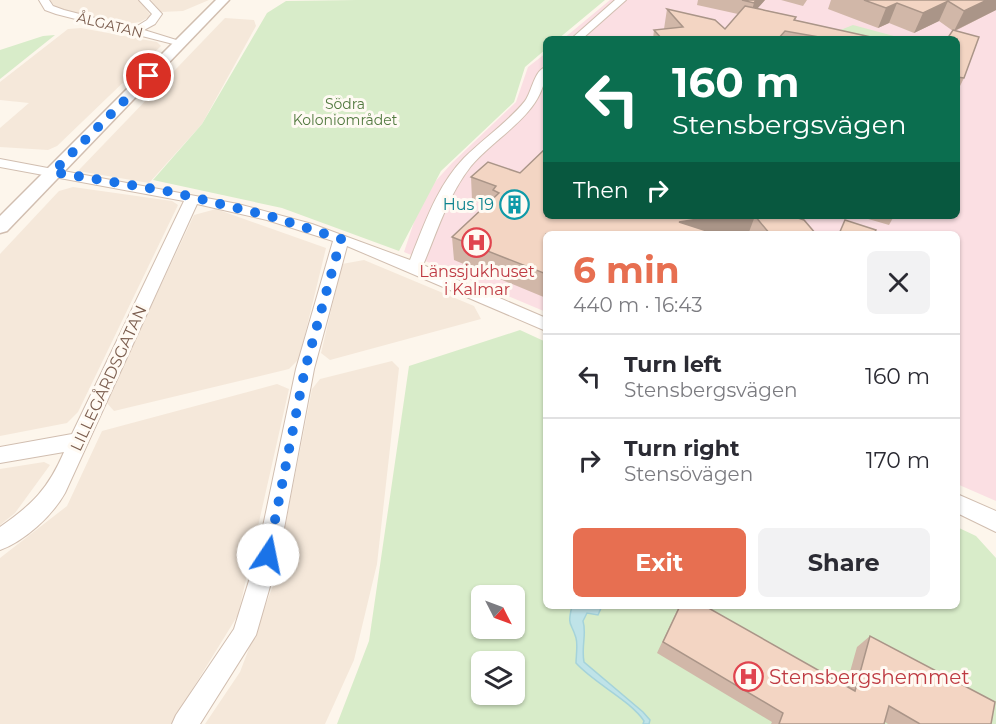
<!DOCTYPE html>
<html lang="en">
<head>
<meta charset="utf-8">
<style>
  body { margin:0; font-family:Montserrat,sans-serif; background:#f2f2f3; color:#2b2b33; height:100vh; display:flex; flex-direction:column; font-size:22px; white-space:nowrap }
  * { box-sizing:border-box; margin:0 }
  p { font-size:20px; color:#7c7c81 }
  .icon { flex:none; width:33px; height:33px; fill:none; stroke:currentColor; stroke-width:2; stroke-linecap:round; stroke-linejoin:round }
  .map { position:relative; flex:1; overflow:hidden }
  .drawer { position:absolute; left:543px; top:231px; width:417px; height:378px; display:flex; flex-direction:column; background:#fff; border-radius:9px; box-shadow:0 2px 4px #0004 }
  .drawer>* { flex:none }
  .banner { position:absolute; left:543px; top:36px; width:417px; height:183px; border-radius:9px; box-shadow:0 2px 4px #0004; background:#0b6e4f; color:#fff; overflow:hidden }
  .needle { width:39px; rotate:132deg }
  .tools { position:absolute; left:471px; top:585px; display:grid; gap:12px }
  .tools a { display:grid; place-items:center; width:54px; height:54px; border-radius:9px; background:#fff; box-shadow:0 2px 4px #0004; font-size:30px }
  .pin { position:absolute; display:grid; place-items:center; width:51px; height:51px; color:#fff; margin:-26px; border:3px solid #fff; border-radius:50%; box-shadow:0 2px 6px #0007 }
  .me { position:absolute; width:66px; margin:-33px; rotate:11deg; stroke-linejoin:round; filter:drop-shadow(0 0 4px #0008) }
  .turn { display:flex; align-items:center; gap:21px; height:126px; padding:0 30px; font-size:27px }
  .turn .icon { width:78px; height:78px; stroke-width:2.5 }
  .turn b { display:block; font-size:42px; line-height:51px }
  .then { display:flex; align-items:center; height:57px; padding:0 30px; background:#0003; gap:12px; font-size:22px }
  .round { display:grid; place-items:center; flex:none; width:63px; height:63px; border-radius:9px; background:#f2f2f3 }
  .head { display:flex; align-items:center; justify-content:space-between; height:102px; padding:0 30px }
  h1 { font-size:36px; font-weight:700; line-height:45px; color:#e76f51 }
  .cta { display:flex; gap:12px; margin-top:auto; padding:12px 30px }
  .cta a { flex:1; height:69px; border-radius:9px; background:#e76f51; color:#fff; font-size:24px; font-weight:700; line-height:69px; text-align:center }
  .cta a+a { background:#f2f2f3; color:#2b2b33 }
  ul { padding:0; list-style:none }
  li { display:flex; align-items:center; gap:18px; height:84px; padding:0 30px; border-top:2px solid #e1e1e2 }
  li div { flex:1 }
  li b { display:block; font-size:22px }
  li em { font-style:normal }
  .map>svg:first-child { display:block }
  .residential { fill:#f5e8da }
  .medical { fill:#fbdfe3 }
  .green { fill:#d8ecc9; fill-rule:evenodd }
  .water { fill:#bfe3e8; stroke:#a5d3da; stroke-width:1.5 }
  .lines { fill:none; stroke-linecap:round; stroke-linejoin:round }
  .minor-casing { stroke:#d1beb0; stroke-width:2 }
  .tertiary-casing { stroke:#d1beb0; stroke-width:3 }
  .minor { fill:#fff; fill-rule:evenodd }
  .tertiary { fill:#fff; fill-rule:evenodd }
  .wall { fill:#d1b7a8 }
  .shaded-wall { fill:#aa9588 }
  .building { fill:#f3d5c3; stroke:#aa9588; stroke-width:1.5 }
  .route { stroke:#1a73e8; stroke-width:10; stroke-dasharray:0 18 }
  .labels { text-anchor:middle; stroke-width:6; stroke-linejoin:round; paint-order:stroke }
  .far-street-label { font-size:14px; fill:#7a5c4d; stroke:#fffaf3 }
  .far-park-label { font-size:14px; fill:#537a41; stroke:#fffaf3 }
  .culture-label { font-size:16px; fill:#0d838f; stroke:#fffaf3; text-anchor:end }
  .health-label { font-size:16px; fill:#be3a42; stroke:#fffaf3 }
  .street-label { font-size:16px; fill:#7a5c4d; stroke:#fffaf3 }
  .near-health-label { font-size:20px; fill:#be3a42; stroke:#fffaf3; text-anchor:start }
</style>
</head>
<body>
<div class="map">
<svg width="996" height="724" viewBox="0 0 996 724">
  <rect width="100%" height="100%" fill="#fdf6ec"/>
  <!-- residential -->
  <g class="residential">
    <path d="M50 0H139L151 16 140 22 121 25 56 8Z"/>
    <path d="M151 0H209L183 11 161 12Z"/>
    <path d="M225 18 254 20 256 26 202 124 149 183 78 171Z"/>
    <path d="M81 28 157 42 161 46 57 146 48 150 0 147V128L29 103 0 100V82L68 29Z"/>
    <path d="M73 187 172 201 178 205 78 412 67 423 0 436V254L59 191Z"/>
    <path d="M216 209 326 248 299 359 289 369 114 411 106 402 194 215Z"/>
    <path d="M364 260 474 306 481 319 330 360 321 353 342 264Z"/>
    <path d="M392 361 399 368 377 564 354 660 325 724H205L240 672 274 583 312 389 320 379Z"/>
    <path d="M277 384 289 389 238 615 171 724H0V558L67 506 102 431Z"/>
    <path d="M44 462 50 465 15 513 0 525V469Z"/>
  </g>
  <!-- medical -->
  <path class="medical" d="M610 0H996V501L957 484V234H546V312L404 252 423 195 452 163 516 102 528 67 546 53V216H957V39H563Z"/>
  <!-- green -->
  <g class="green">
    <path d="M357 0H605L558 39H546V49L525 67 514 102 441 171 399 251 282 208 153 180 202 124 267 13 286 1Z"/>
    <path d="M853 25 905 39H818Z"/>
    <path d="M55 35 0 79V50L43 36Z"/>
    <path d="M520 330 546 342V606H957V527L976 536 996 558V724H337L369 641 409 366ZM482 596H514V628H482ZM482 662H514V694H482Z"/>
  </g>
  <!-- water -->
  <path class="water" d="M572 606H602L598 615 587 613 583 621C587 634 581 646 584 662L643 712 650 720 649 724H643L644 721C630 700 595 684 576 663 576 656 578 645 576 638 571 621 567 627 572 606Z"/>
  <g class="lines">
    <defs>
      <g id="minor">
        <path d="M39 0H49L53 6 64 10 134 28 147 20 152 14 139 0H149L162 14 155 24 144 30 186 43 181 46 56 14 45 10Z"/>
        <path d="M615 0H626L582 39H571Z"/>
        <path d="M546 67C546 113 498 134 471 166 448 195 437 232 423 265L546 318V331L347 246 314 369 279 555 256 635 200 724H172L176 715 234 629 257 555 296 369 333 241 267 220 197 204 65 493C52 516 25 541 0 550V527C33 504 48 489 64 452L0 463V447L72 434 184 201 0 167V159L238 204 312 224 410 260C424 225 437 186 464 158 483 139 508 122 525 101 532 92 534 70 546 67Z"/>
        <path d="M957 494 996 511V532L957 513Z"/>
      </g>
      <path id="tertiary" d="M216 0H229L7 231 0 233V216Z"/>
    </defs>
    <!-- minor casing -->
    <use href="#minor" class="minor-casing"/>
    <!-- tertiary casing -->
    <use href="#tertiary" class="tertiary-casing"/>
    <!-- minor -->
    <use href="#minor" class="minor"/>
    <!-- tertiary -->
    <use href="#tertiary" class="tertiary"/>
  </g>
  <!-- wall -->
  <g class="wall">
    <path d="M698 0H765L757 8 796 17 795 20 880 39H653L654 30 664 29 667 9 725 29 738 14 697 5Z"/>
    <path d="M781 0H807L803 6Z"/>
    <path d="M831 0H996V10L955 31 979 37 964 78 957 92V39H947L953 31 939 21 914 33 889 23 878 28 828 9Z"/>
    <path d="M520 173 792 216 816 234H749V232L546 234V298L454 260 452 237 486 205 472 200 471 177Z"/>
    <path d="M858 216H894L889 225Z"/>
    <path d="M679 606 846 686 857 647 870 636 991 724H888L885 722 884 724H771L772 722 657 653Z"/>
  </g>
  <!-- shaded-wall -->
  <g class="shaded-wall">
    <path d="M756 0H765L750 17 754 3Z"/>
    <path d="M987 0H996V10L954 31 964 11Z"/>
    <path d="M948 1 939 21 914 33 923 13Z"/>
    <path d="M897 3 889 23 878 28 886 8Z"/>
    <path d="M717 216H755L749 232 738 234H676L679 222Z"/>
  </g>
  <!-- building -->
  <g class="building">
    <path d="M742 0H756L754 3Z"/>
    <path d="M864 0H987L964 11 948 1 923 13 897 3 886 8Z"/>
    <path d="M745 6 796 17 794 20 880 39H817L819 37 785 31 778 39H662L654 30 683 27 667 9 715 20 725 29Z"/>
    <path d="M953 30 979 37 964 78 957 77V39H947Z"/>
    <path d="M546 148V216H717L679 222 713 233 712 234H546V274L452 237 499 193 493 190 496 186 471 177 488 162 520 173Z"/>
    <path d="M755 216H792L804 220 816 234H770Z"/>
    <path d="M845 220 876 230 874 234H839Z"/>
    <path d="M680 606H705L855 691 870 636 995 702 991 724H920L889 706 884 724H779L783 713 663 642Z"/>
  </g>
  <g class="lines">
    <!-- route -->
    <path class="route" d="M149 76 53 172 172 192 273 217 341 239 305 369 268 555"/>
  </g>
  <!-- icons -->
  <defs>
    <symbol id="building-ring" viewBox="-11 -11 22 22"><circle r="9.5" fill="#fffaf3" stroke="#0f9aa8" stroke-width="1.5"/><path d="M-4-6H4V6H1V3H-1V6H-4ZM-2.5-4.3h1.7v1.8h-1.7ZM.8-4.3h1.7v1.8H.8ZM-2.5-1h1.7V.8h-1.7ZM.8-1h1.7V.8H.8Z" fill="#0f9aa8"/></symbol>
    <symbol id="hospital-ring" viewBox="-11 -11 22 22"><circle r="9.5" fill="#fffaf3" stroke="#e0444e" stroke-width="1.5"/><path d="M-5-5h3v3.5h4V-5h3V5h-3V1.5h-4V5h-3Z" fill="#e0444e"/></symbol>
  </defs>
  <g fill-rule="evenodd">
    <use href="#building-ring" x="498" y="188" width="33" height="33"/>
    <use href="#hospital-ring" x="460" y="226" width="33" height="33"/>
    <use href="#hospital-ring" x="732" y="660" width="33" height="33"/>
  </g>
  <g class="labels">
    <!-- far-street labels -->
    <g class="far-street-label">
      <text transform="translate(110 25) rotate(14)" y="5">ÅLGATAN</text>
    </g>
    <!-- far-park labels -->
    <g class="far-park-label">
      <text x="345" y="109">Södra<tspan x="345" dy="16">Koloniområdet</tspan></text>
    </g>
    <!-- culture labels -->
    <g class="culture-label">
      <text x="494" y="210">Hus 19</text>
    </g>
    <!-- health labels -->
    <g class="health-label">
      <text x="477" y="277">Länssjukhuset<tspan x="477" dy="18">i Kalmar</tspan></text>
    </g>
    <!-- street labels -->
    <g class="street-label">
      <text transform="translate(108 378) rotate(-65)" y="6">LILLEGÅRDSGATAN</text>
    </g>
    <!-- near-health labels -->
    <g class="near-health-label">
      <text x="769" y="684">Stensbergshemmet</text>
    </g>
  </g>
</svg>
<div class="tools">
<a><svg class="needle" viewBox="-14 -14 28 28"><path d="M0-13l5 13h-10z" fill="#e53935"/><path d="M0 13l5-13h-10z" fill="#7c7c81"/></svg></a>
<a><svg class="icon" aria-label="layers" viewBox="0 0 24 24"><path d="M12 4l9 5-9 5-9-5zM3 14l9 5 9-5"/></svg></a>
</div>
<div class="pin" style="left:149px;top:76px;background:#d93025"><svg class="icon" aria-label="arrive" viewBox="0 0 24 24"><path d="M6 21V4h12l-3 4 3 4H6"/></svg></div>
<svg class="me" style="left:268px;top:555px" viewBox="-20 -20 40 40"><circle r="19" fill="#fff"/><path d="M0-13L10 11 0 6-10 11z" fill="#1a73e8"/></svg>
<div class="banner">
<div class="turn"><svg class="icon" aria-label="left" viewBox="0 0 24 24"><path d="M17 20v-9H6M10 6l-5 5 5 5"/></svg><div><b>160 m</b>Stensbergsvägen</div></div>
<div class="then">Then<svg class="icon" aria-label="right" viewBox="0 0 24 24"><path d="M7 20v-9h11M14 6l5 5-5 5"/></svg></div>
</div>
<section class="drawer">
<div class="head"><div><h1>6 min</h1><p>440 m · 16:43</p></div><a class="round"><svg class="icon" aria-label="close" viewBox="0 0 24 24"><path d="M6 6l12 12M18 6L6 18"/></svg></a></div>
<ul>
<li><svg class="icon" aria-label="left" viewBox="0 0 24 24"><path d="M17 20v-9H6M10 6l-5 5 5 5"/></svg><div><b>Turn left</b><p>Stensbergsvägen</p></div><em>160 m</em></li>
<li><svg class="icon" aria-label="right" viewBox="0 0 24 24"><path d="M7 20v-9h11M14 6l5 5-5 5"/></svg><div><b>Turn right</b><p>Stensövägen</p></div><em>170 m</em></li>
</ul>
<div class="cta"><a>Exit</a><a>Share</a></div>
</section>
</div>
</body>
</html>
